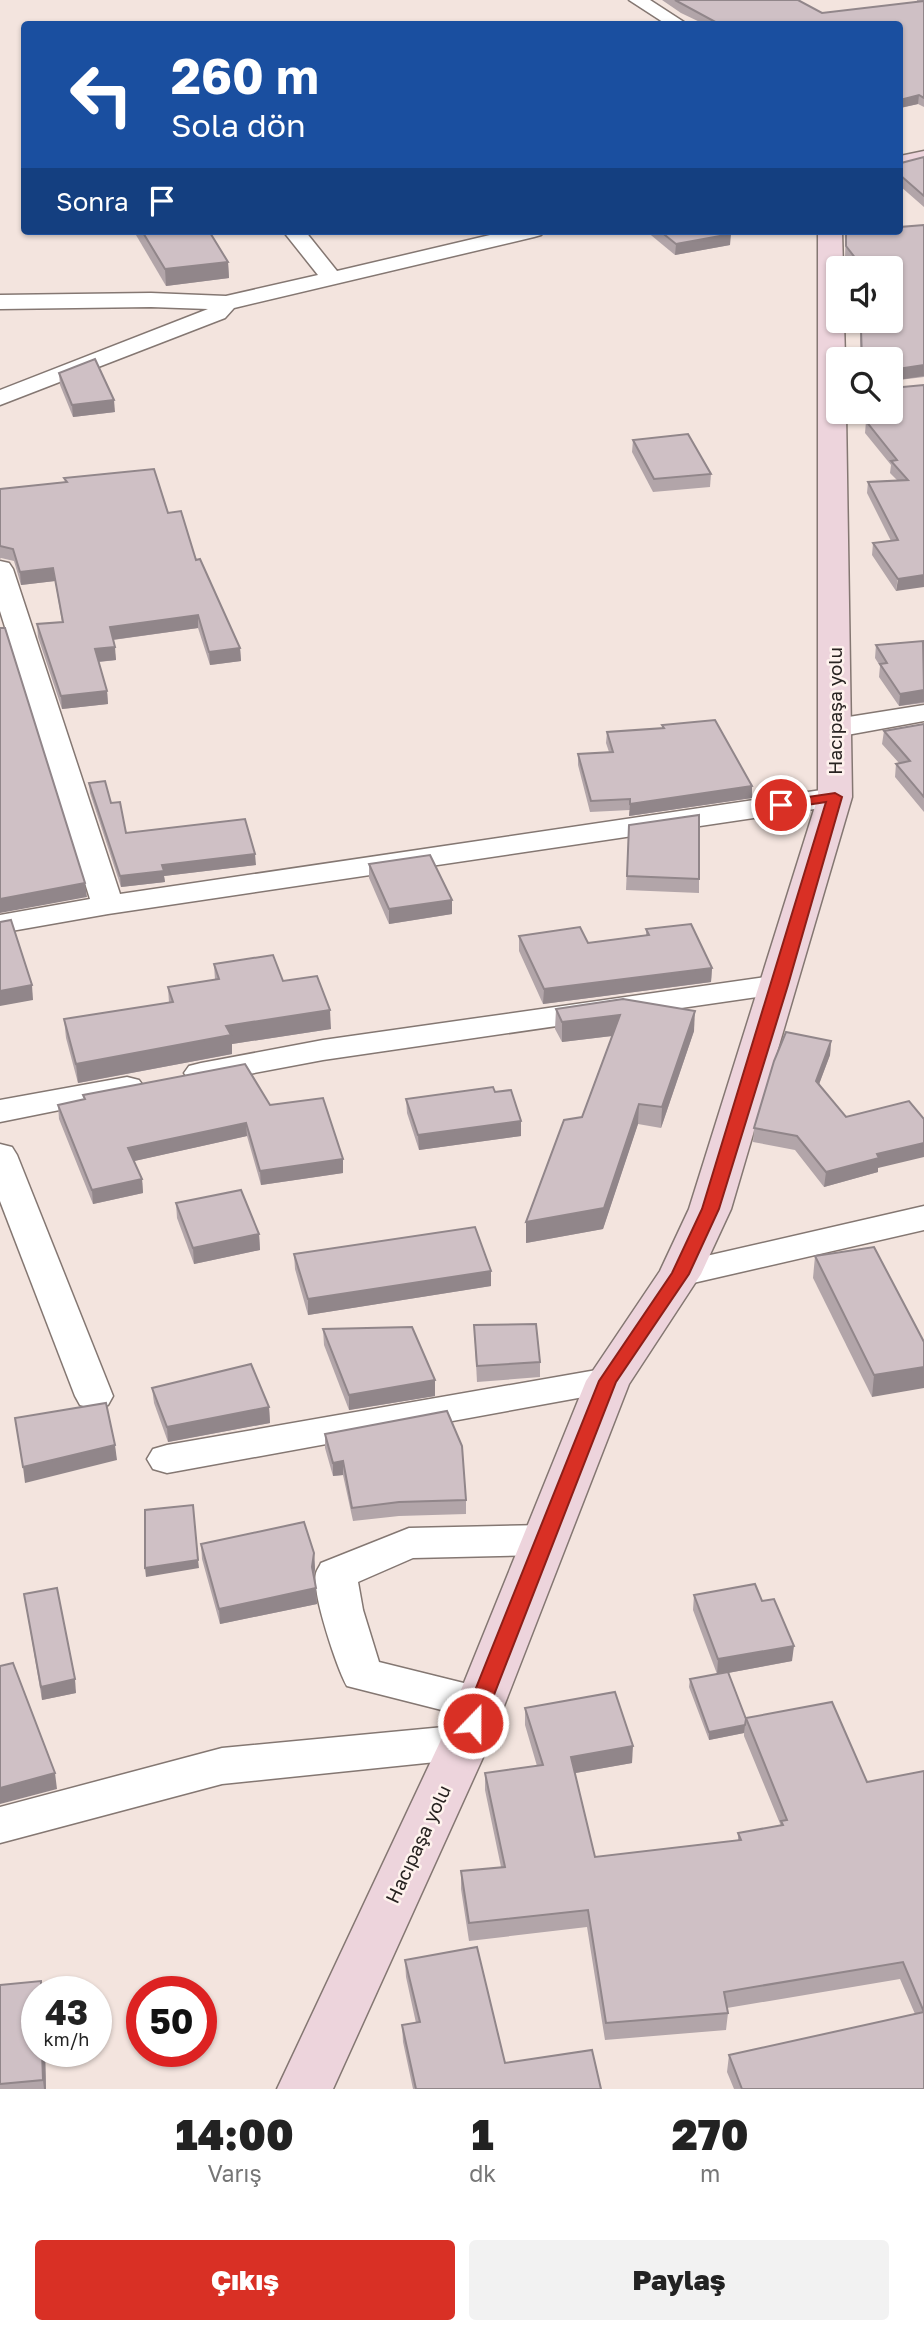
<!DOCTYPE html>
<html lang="tr">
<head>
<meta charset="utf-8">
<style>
  body { margin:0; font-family:"Golos Text",sans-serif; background:#f2f2f2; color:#222; height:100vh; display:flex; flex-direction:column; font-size:26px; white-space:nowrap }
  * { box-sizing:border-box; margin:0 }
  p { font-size:23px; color:#767676 }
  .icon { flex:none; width:38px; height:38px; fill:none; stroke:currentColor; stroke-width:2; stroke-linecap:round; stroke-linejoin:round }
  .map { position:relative; height:2089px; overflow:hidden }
  .panel { display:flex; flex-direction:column; background:#fff; flex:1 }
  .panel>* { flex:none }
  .banner { position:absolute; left:21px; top:21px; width:882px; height:214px; border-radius:7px; box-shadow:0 2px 5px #0004; background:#1a4fa0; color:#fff; overflow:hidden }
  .fabs { position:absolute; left:826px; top:256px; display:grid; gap:14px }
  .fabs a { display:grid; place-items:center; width:77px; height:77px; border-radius:7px; background:#fff; box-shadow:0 2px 5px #0004; font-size:35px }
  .speed { position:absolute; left:21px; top:1976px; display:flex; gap:14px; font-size:35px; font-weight:700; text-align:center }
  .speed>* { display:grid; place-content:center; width:91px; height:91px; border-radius:50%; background:#fff; box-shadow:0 2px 5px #0004; line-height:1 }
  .speed small { font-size:18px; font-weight:400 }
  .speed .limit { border:10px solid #d22; background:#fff; color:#111 }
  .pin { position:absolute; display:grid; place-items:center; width:60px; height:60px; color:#fff; margin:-30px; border:4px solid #fff; border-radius:50%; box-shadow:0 2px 7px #0007 }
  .me { position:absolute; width:77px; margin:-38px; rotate:22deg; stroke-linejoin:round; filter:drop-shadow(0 0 5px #0008) }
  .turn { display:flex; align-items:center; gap:24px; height:147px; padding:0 35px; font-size:32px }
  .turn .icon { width:91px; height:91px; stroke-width:2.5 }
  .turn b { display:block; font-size:49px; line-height:60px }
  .then { display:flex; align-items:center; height:66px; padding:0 35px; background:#0003; gap:14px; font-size:26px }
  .eta { display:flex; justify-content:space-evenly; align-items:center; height:119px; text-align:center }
  .eta b { font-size:42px; font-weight:800; line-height:49px }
  .cta { display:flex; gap:14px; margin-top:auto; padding:14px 35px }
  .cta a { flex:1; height:80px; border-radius:7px; background:#d93025; color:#fff; font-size:28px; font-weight:800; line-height:80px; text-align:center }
  .cta a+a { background:#f2f2f2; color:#222 }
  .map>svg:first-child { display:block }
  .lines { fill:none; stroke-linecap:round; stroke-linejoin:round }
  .street-casing { stroke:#847772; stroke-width:3 }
  .secondary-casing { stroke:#847772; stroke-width:3 }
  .street { fill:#fff; fill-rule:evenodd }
  .secondary { fill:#edd4dc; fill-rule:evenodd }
  .wall { fill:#b2a5a9 }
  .shaded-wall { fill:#91868a }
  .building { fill:#cfc0c5; stroke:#91868a; stroke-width:2 }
  .route { fill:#d93025; stroke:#8d1f18; stroke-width:2 }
  .labels { text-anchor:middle; stroke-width:5; stroke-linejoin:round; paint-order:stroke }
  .street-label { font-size:19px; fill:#282321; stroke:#fef2ed }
</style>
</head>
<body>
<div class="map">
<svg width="924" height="2089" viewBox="0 0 924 2089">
  <rect width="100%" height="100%" fill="#f3e4de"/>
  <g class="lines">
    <defs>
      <g id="street">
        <path d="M629 0H650L687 24H666Z"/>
        <path d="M283 231H305L337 271 507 231H545L541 235 534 237 234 308 225 318 0 405V390L208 309 151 307 0 309V295L151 293 226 296 318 275Z"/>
        <path d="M0 561 9 563 13 569 120 894 835 788 845 791 850 797 845 803 835 806 108 914 0 933V915L90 899 0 611Z"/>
        <path d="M924 705V721L836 737 826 734 822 728 826 722 836 719Z"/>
        <path d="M780 975 791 978 796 985 791 992 323 1060 201 1083 189 1080 184 1073 189 1066 201 1063 323 1040Z"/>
        <path d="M127 1077 139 1080 144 1087 139 1094 0 1122V1100Z"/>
        <path d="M0 1144 12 1147 17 1155 113 1396 108 1405 94 1409 80 1405 75 1396 0 1201Z"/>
        <path d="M924 1206V1230L680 1286 667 1283 662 1274 667 1265 680 1262Z"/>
        <path d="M608 1368 622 1372 627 1381 622 1390 167 1473 153 1469 147 1459 153 1449 167 1445Z"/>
        <path d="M545 1525 559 1529 565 1540 559 1551 545 1555 413 1558 358 1582 363 1610 379 1662 496 1691 503 1703 496 1715 481 1720 347 1686C337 1668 311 1591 316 1573 317 1569 320 1566 321 1563L409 1528Z"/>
        <path d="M465 1725 480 1730 487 1742 480 1754 465 1759 222 1784 0 1843V1807L222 1748Z"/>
      </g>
      <g id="secondary">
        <path d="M924 151V165L900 170V156Z"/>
        <path d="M818 231H842L843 268H838V320H844L845 359H838V411H846L852 797 731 1209 701 1274 629 1384 490 1742 333 2089H277L440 1742 586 1381 660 1271 689 1209 818 797Z"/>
      </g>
    </defs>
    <!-- street casing -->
    <use href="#street" class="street-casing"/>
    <!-- secondary casing -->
    <use href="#secondary" class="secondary-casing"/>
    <!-- street -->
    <use href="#street" class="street"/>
    <!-- secondary -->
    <use href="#secondary" class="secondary"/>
  </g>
  <!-- wall -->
  <g class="wall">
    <path d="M662 0H798L822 13 917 2V0H924V107L918 104 900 108V24H704L681 13Z"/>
    <path d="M924 157V207L900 186V161L901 163Z"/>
    <path d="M924 225V377L891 381V359H861L860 340 861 330 875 328 869 320H891V268H854L845 256 846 231Z"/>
    <path d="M136 231H209L228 262 229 278 166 286 136 235Z"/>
    <path d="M646 231H726L730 245 675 255Z"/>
    <path d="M59 373 115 412 73 417 60 385Z"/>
    <path d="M924 385 896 591 872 555 873 543 891 541 867 493 868 482 897 480 890 473 891 465 865 433 866 421 887 419 878 411H891V387L892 388Z"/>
    <path d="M633 440 711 474 710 487 653 492 632 452Z"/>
    <path d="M64 478 168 513 196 560 240 648 241 661 210 665 198 628 113 640 116 660 99 662 107 691 108 704 62 709 38 637 37 624 62 622 55 581 21 585 14 561 1 558 0 559V489L65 482Z"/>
    <path d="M924 642V703L899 706 879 677 880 666 875 658 876 645Z"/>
    <path d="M924 724V812L895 777 896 764 899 763 882 744 884 731Z"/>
    <path d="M662 725 752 798 629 816 630 810 590 812 578 765V754L609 752 606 743 607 732 662 728Z"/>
    <path d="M89 783 111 803 126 833 256 865 164 876 165 882 121 887 90 793Z"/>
    <path d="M629 825 699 879V893L626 890Z"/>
    <path d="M369 864 452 914 389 924 369 878Z"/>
    <path d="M646 929 712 968 711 982 543 1004 519 951V936L588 943 646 935Z"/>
    <path d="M214 964 283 981 331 1029 232 1044V1054L78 1083 66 1038 64 1019 169 1003 168 987 215 980Z"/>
    <path d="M556 1009 694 1031 661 1128 638 1124 603 1229 526 1243V1222L582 1117 612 1036 562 1042 555 1029Z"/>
    <path d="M831 1041 830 1055 819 1084 878 1168V1172L824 1187 795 1150 753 1142 754 1128Z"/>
    <path d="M495 1092 521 1121V1136L419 1150 407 1113 406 1099Z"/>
    <path d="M83 1095 270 1105 343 1173 261 1185 247 1136 134 1161 142 1179 143 1193 93 1204 59 1119 58 1105 84 1099Z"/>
    <path d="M176 1203 259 1234 260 1250 194 1264 177 1218Z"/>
    <path d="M294 1254 491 1271V1286L308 1315 295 1269Z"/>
    <path d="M815 1256 924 1342 872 1397 813 1278Z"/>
    <path d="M474 1325 540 1362V1377L477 1382Z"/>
    <path d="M323 1329 435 1396 349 1410 324 1345Z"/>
    <path d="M152 1388 269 1407 270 1423 168 1442 154 1403Z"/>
    <path d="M325 1434 466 1500V1514L399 1516 353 1521 343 1475 333 1476 325 1448Z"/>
    <path d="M201 1544 314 1553 315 1569 314 1576 317 1604 220 1624 202 1559Z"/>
    <path d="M24 1594 76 1693 42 1700Z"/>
    <path d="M694 1595 762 1601 792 1661 728 1673 746 1719 867 1782 924 1771V2089H734L727 2072 729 2055 915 2014 900 1979 727 2008 728 2013 726 2030 605 2040 587 1927 469 1941 461 1889V1871L501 1867 485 1790V1773L537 1766 525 1725V1708L632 1763 575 1773 595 1857 738 1841V1833L781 1826 744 1736V1733L709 1740 689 1687 690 1679 717 1674 693 1610Z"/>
    <path d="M405 1960 505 2063 601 2089H413L403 2042 402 2025 416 2023 406 1977Z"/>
    <path d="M41 1981 43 1992H37V2051H45L46 2089H0V1985Z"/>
  </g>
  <!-- shaded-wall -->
  <g class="shaded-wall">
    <path d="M919 95 918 104 900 108V100Z"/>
    <path d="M731 234 730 245 675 255 676 244Z"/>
    <path d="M228 262 229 278 166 286 165 269Z"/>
    <path d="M924 365V376L891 381V370Z"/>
    <path d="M114 400 115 412 73 417 72 405Z"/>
    <path d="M53 568 55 581 21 585 20 572Z"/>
    <path d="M924 575V587L896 591 898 579Z"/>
    <path d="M198 615V628L111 640 110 627Z"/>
    <path d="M115 647 116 660 96 662 95 649Z"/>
    <path d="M240 648 241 661 210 665 209 652Z"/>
    <path d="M924 690V702L899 706 900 694Z"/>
    <path d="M107 691 108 704 62 709 61 696Z"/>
    <path d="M752 786V798L629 816 630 804Z"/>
    <path d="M255 854 256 865 164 876 165 882 121 887 120 876 162 865Z"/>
    <path d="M85 883 87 897 0 913V899Z"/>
    <path d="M452 900V914L389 924V909Z"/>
    <path d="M712 968 711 982 543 1004 544 989Z"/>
    <path d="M32 985 33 1000 0 1006V991Z"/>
    <path d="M330 1010 331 1029 232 1044V1054L78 1083 76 1064 226 1026Z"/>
    <path d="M695 1011 694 1031 661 1128 662 1107Z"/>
    <path d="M620 1015V1035L562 1042V1022Z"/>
    <path d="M831 1041 830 1055 815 1095 816 1081Z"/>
    <path d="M639 1104 638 1124 603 1229 526 1243V1222Z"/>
    <path d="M521 1121V1136L419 1150 418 1135Z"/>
    <path d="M246 1123 247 1136 130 1162 128 1148Z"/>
    <path d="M924 1143V1157L878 1168V1172L824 1187 826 1172 877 1154Z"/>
    <path d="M343 1159V1173L261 1185 260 1171Z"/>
    <path d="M142 1179 143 1193 93 1204 92 1190Z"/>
    <path d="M259 1234 260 1250 194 1264 193 1248Z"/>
    <path d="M491 1271V1286L308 1315V1299Z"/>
    <path d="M924 1367V1388L872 1397 874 1375Z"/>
    <path d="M435 1380V1396L349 1410V1395Z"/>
    <path d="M269 1407 270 1423 168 1442 167 1427Z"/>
    <path d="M115 1445 117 1460 25 1483 23 1467Z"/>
    <path d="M343 1461V1475L333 1476V1463Z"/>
    <path d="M314 1553 315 1569 313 1583 312 1567Z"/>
    <path d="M198 1560 199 1568 146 1577 145 1568Z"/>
    <path d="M316 1588 317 1604 220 1624 219 1609Z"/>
    <path d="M794 1646 792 1661 717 1675 718 1659Z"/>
    <path d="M75 1679 76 1693 42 1700 41 1687Z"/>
    <path d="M745 1725 744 1733 709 1740V1732Z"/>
    <path d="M633 1746 632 1763 570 1774 571 1757Z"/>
    <path d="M55 1773 57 1789 0 1804V1788Z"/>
    <path d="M42 2051H45L46 2089H44L43 2080Z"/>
  </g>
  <!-- building -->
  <g class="building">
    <path d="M675 0H798L822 13 924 1V98L919 95 900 100V24H719Z"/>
    <path d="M924 157V196L900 175V161L901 163Z"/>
    <path d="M924 225V365L891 370V359H862L861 330 885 326 879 320H891V268H863L846 246V231H900V227Z"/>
    <path d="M142 231H209L228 262 165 269Z"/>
    <path d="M660 231H726L731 234 676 244Z"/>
    <path d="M95 359 114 400 72 405 59 373Z"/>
    <path d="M924 385V575L898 579 873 543 898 540 868 482 908 480 891 461 897 460 866 421 899 418 891 410V387L892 388Z"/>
    <path d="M688 434 711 474 654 479 633 440Z"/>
    <path d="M154 469 168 513 181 511 196 560 200 559 240 648 209 652 198 615 110 627 115 647 95 649 107 691 61 696 37 624 63 622 53 568 20 572 13 549 0 546V489L67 482 64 478Z"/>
    <path d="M0 628H5L85 883 0 899Z"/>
    <path d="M923 641 924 690 900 694 880 664 887 663 876 645Z"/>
    <path d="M715 720 752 786 630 804V799L591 801 578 754 613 752 607 732 664 728 662 725Z"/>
    <path d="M924 724V797L896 764 910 761 884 731Z"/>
    <path d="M105 781 111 803 120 802 126 833 245 819 255 854 162 865 164 871 120 876 89 783Z"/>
    <path d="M699 815V879L627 876 629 825Z"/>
    <path d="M430 855 452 900 389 909 369 864Z"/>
    <path d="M11 920 32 985 0 991V922Z"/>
    <path d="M691 924 712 968 544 989 519 936 580 927 588 943 649 935 646 929Z"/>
    <path d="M273 955 283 981 317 976 330 1010 226 1026 231 1035 76 1064 64 1019 173 1002 168 987 219 979 214 964Z"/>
    <path d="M623 999 695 1011 662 1107 639 1104 604 1208 526 1222 564 1120 582 1117 620 1015 562 1022 556 1009Z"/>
    <path d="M786 1032 831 1041 816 1081 846 1117 909 1101 924 1119V1143L877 1154 879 1158 826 1172 797 1136 754 1128 774 1061Z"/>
    <path d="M245 1064 270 1105 323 1098 343 1159 260 1171 246 1123 128 1148 142 1179 92 1190 58 1105 85 1099 83 1095Z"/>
    <path d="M493 1087 495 1092 511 1090 521 1121 418 1135 406 1099Z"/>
    <path d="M241 1190 259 1234 193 1248 176 1203Z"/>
    <path d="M475 1227 491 1271 308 1299 294 1254Z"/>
    <path d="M874 1247 924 1342V1367L874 1375 815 1256Z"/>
    <path d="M536 1324 540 1362 477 1366 474 1325Z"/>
    <path d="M412 1327 435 1380 349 1395 323 1329Z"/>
    <path d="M251 1364 269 1407 167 1427 152 1388Z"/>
    <path d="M106 1403 115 1445 23 1467 15 1418Z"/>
    <path d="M447 1411 462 1446 466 1500 399 1502 352 1508 343 1461 333 1463 325 1434Z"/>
    <path d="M193 1505 198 1560 145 1568V1510Z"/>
    <path d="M304 1522 314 1553 312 1567 316 1588 219 1609 201 1544Z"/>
    <path d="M755 1584 762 1601 774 1599 794 1646 718 1659 694 1595Z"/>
    <path d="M57 1588 75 1679 41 1687 24 1594Z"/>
    <path d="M13 1663 55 1773 0 1788V1666Z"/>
    <path d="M728 1672 746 1719 745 1725 709 1732 690 1679Z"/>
    <path d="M615 1692 633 1746 571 1757 595 1857 741 1840 738 1833 783 1825 781 1821 787 1820 746 1718 832 1702 867 1782 924 1771V2089H742L729 2055 924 2012 903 1962 724 1992 728 2013 606 2023 588 1910 469 1923 461 1871 505 1867 485 1773 543 1765 525 1708Z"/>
    <path d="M477 1947 505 2063 592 2050 601 2089H416L402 2025 420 2022 405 1960Z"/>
    <path d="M41 1981V1992H37V2051H42L43 2080 0 2084V1985Z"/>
  </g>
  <!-- route -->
  <path class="route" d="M835 793 842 797 788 985 719 1209 689 1274 616 1382 483 1723 480 1728 473 1731 465 1728 462 1723 599 1381 672 1273 702 1209 826 802 781 809 774 805 781 801Z"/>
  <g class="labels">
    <!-- street labels -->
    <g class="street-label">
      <text transform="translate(835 711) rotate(-90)" y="7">Hacıpaşa yolu</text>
      <text transform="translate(418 1844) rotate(-65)" y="7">Hacıpaşa yolu</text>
    </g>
  </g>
</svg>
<div class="fabs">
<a><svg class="icon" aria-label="sound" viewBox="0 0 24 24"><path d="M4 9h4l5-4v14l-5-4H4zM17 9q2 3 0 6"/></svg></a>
<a><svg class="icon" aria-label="search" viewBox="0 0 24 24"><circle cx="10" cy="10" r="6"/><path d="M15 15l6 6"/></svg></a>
</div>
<div class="speed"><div>43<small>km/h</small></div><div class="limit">50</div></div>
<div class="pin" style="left:781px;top:805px;background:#d93025"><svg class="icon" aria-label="arrive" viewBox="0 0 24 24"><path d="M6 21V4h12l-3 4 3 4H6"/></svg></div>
<svg class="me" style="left:473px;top:1723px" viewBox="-20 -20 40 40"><circle r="17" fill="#d93025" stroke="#fff" stroke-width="3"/><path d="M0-11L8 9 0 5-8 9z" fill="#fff"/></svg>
<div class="banner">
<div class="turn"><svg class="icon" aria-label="left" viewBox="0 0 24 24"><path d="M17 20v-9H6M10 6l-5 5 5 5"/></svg><div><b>260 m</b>Sola dön</div></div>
<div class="then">Sonra<svg class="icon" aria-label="arrive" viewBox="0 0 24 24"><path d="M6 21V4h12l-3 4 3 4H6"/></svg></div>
</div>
</div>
<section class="panel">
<div class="eta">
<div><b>14:00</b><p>Varış</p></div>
<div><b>1</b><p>dk</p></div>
<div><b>270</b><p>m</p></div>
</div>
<div class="cta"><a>Çıkış</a><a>Paylaş</a></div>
</section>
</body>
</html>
